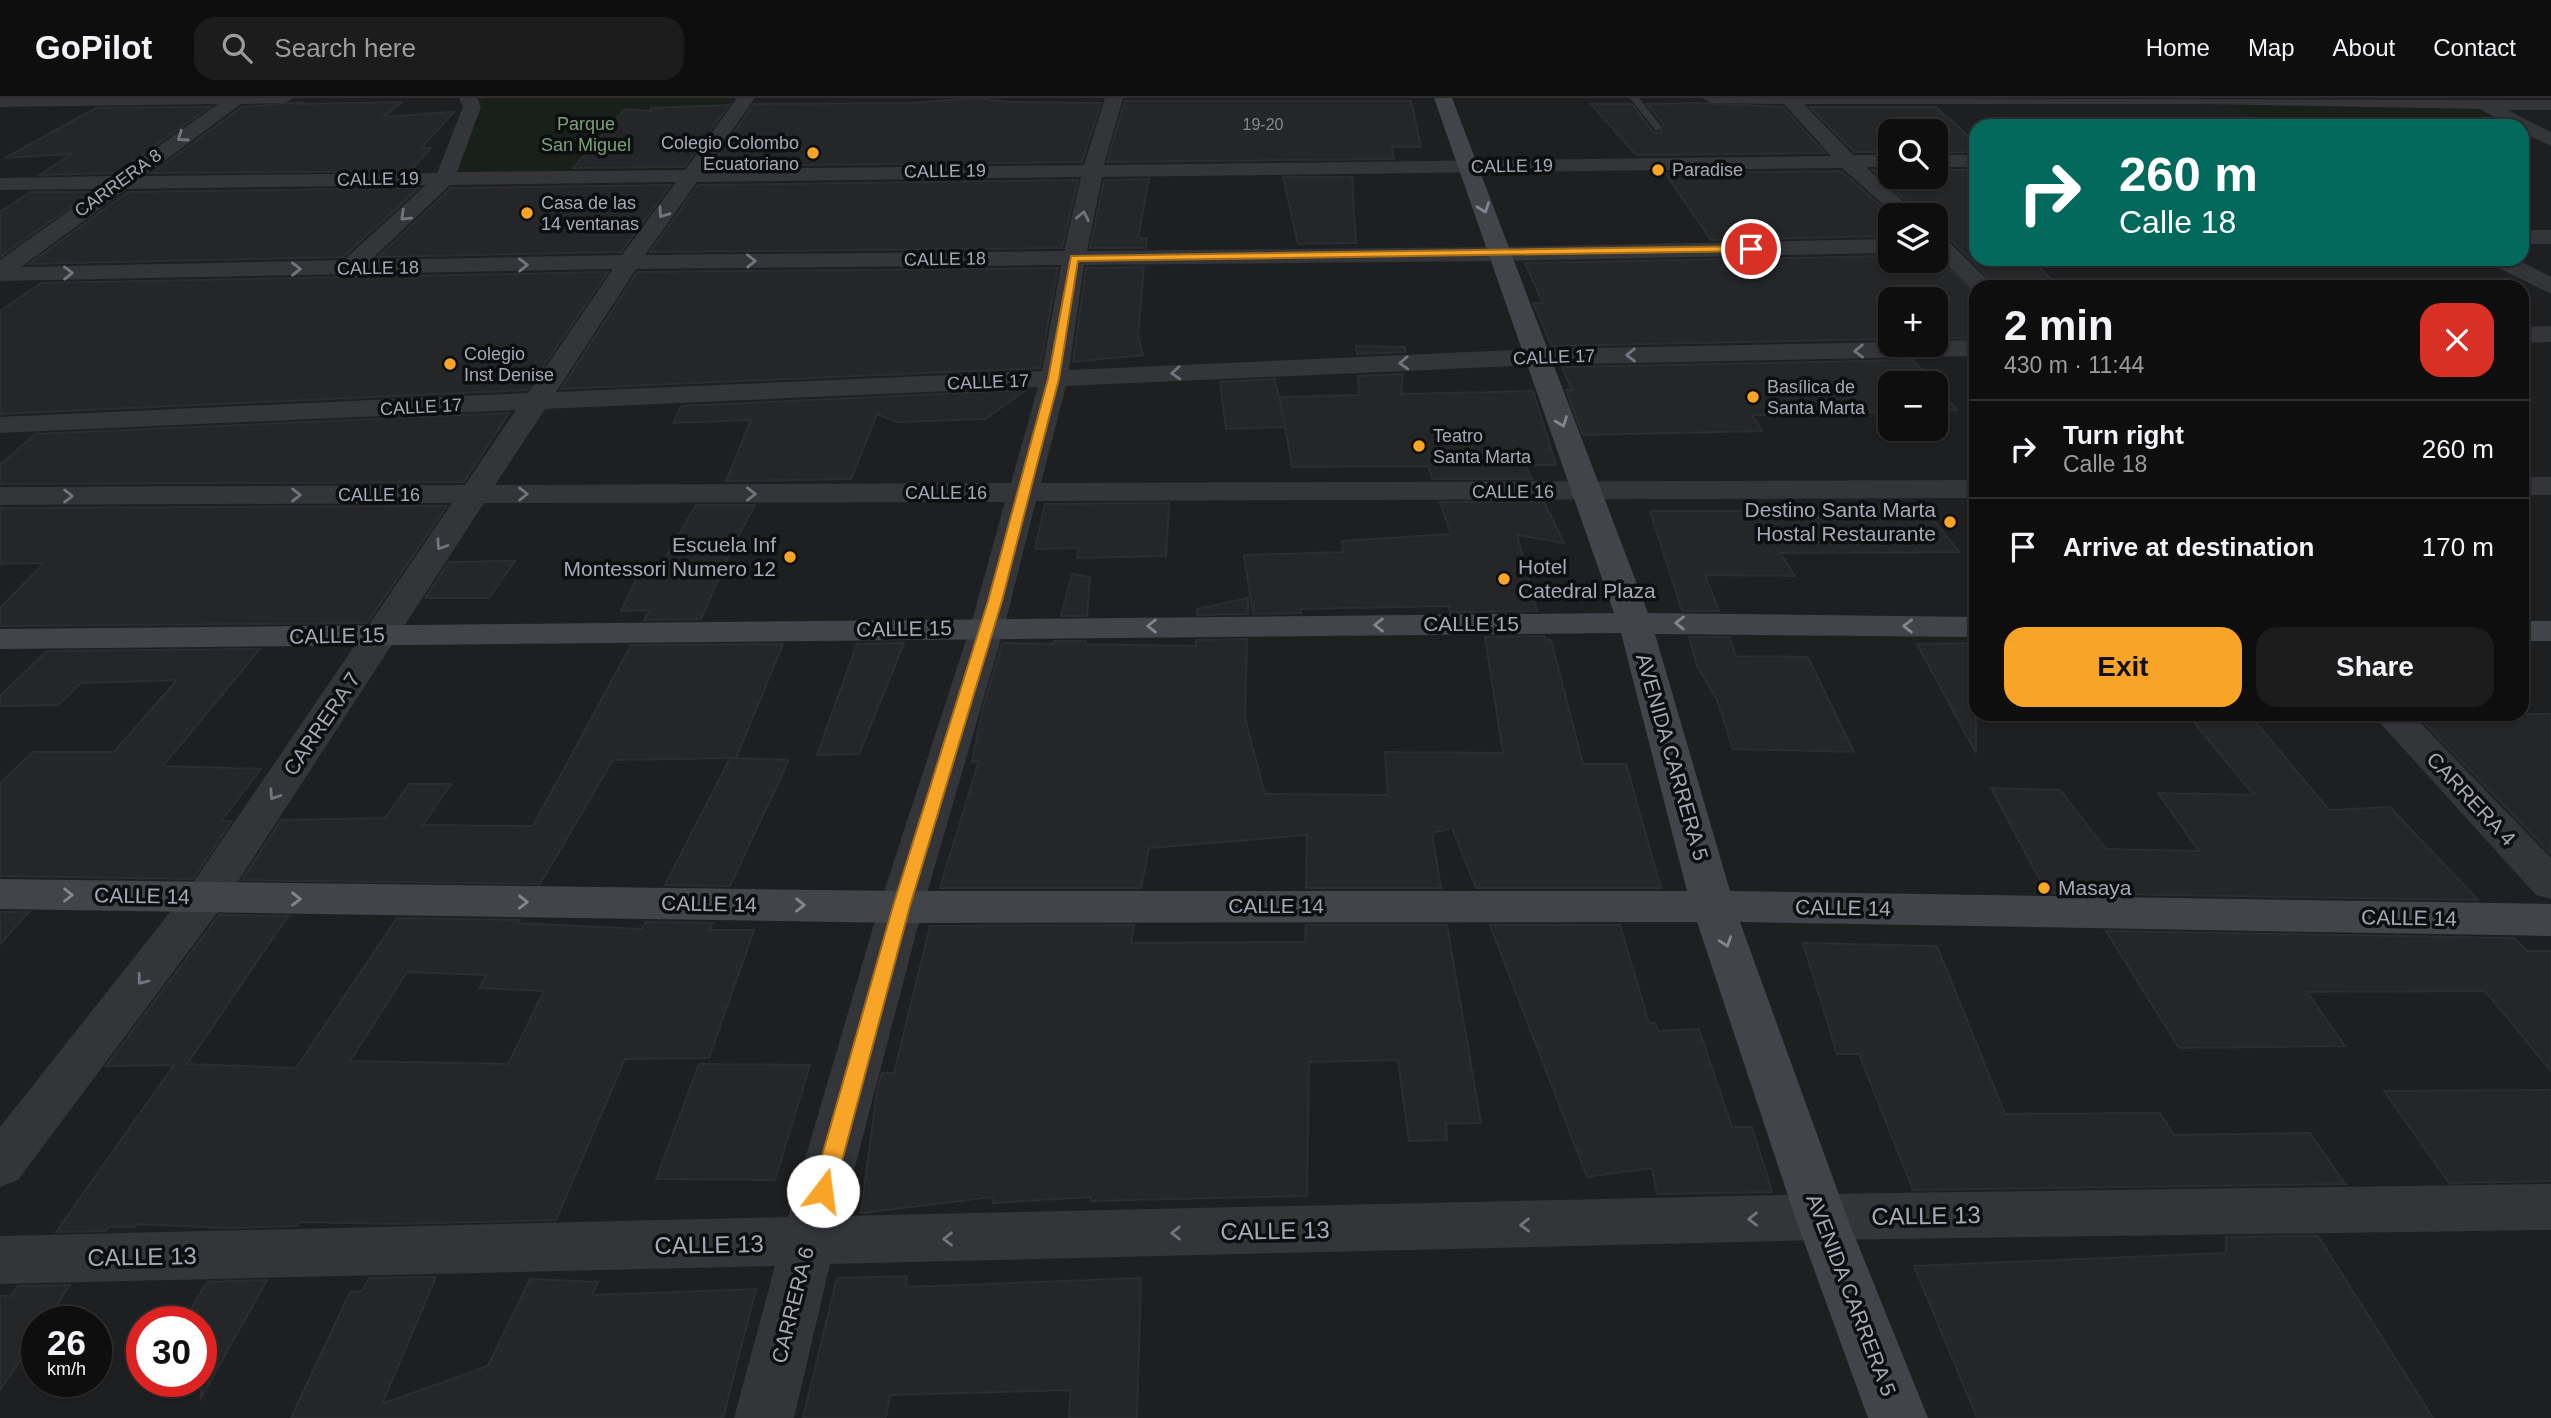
<!DOCTYPE html>
<html lang="en">
<head>
<meta charset="utf-8">
<style>
  body { margin:0; font-family:Arial,sans-serif; background:#1c1c1d; color:#f1f3f6; height:100vh; display:flex; flex-direction:column; font-size:26px; white-space:nowrap }
  * { box-sizing:border-box; margin:0 }
  p { font-size:23px; color:#9b9c9e }
  .icon { flex:none; width:38px; height:38px; fill:none; stroke:currentColor; stroke-width:2; stroke-linecap:round; stroke-linejoin:round }
  .map { position:relative; flex:1; overflow:hidden }
  .details { position:absolute; left:1969px; top:182px; width:560px; height:441px; display:flex; flex-direction:column; background:#0e0e0f; border-radius:21px; box-shadow:0 2px 5px #0004,0 0 0 2px #2e2e2f }
  .details>* { flex:none }
  .guide { position:absolute; left:1969px; top:21px; width:560px; height:147px; border-radius:21px; box-shadow:0 2px 5px #0004,0 0 0 2px #2e2e2f; background:#00695c; color:#fff; overflow:hidden }
  .tools { position:absolute; left:1878px; top:21px; display:grid; gap:14px }
  .tools a { display:grid; place-items:center; width:70px; height:70px; border-radius:14px; background:#0e0e0f; box-shadow:0 2px 5px #0004,0 0 0 2px #2e2e2f; font-size:35px }
  .speed { position:absolute; left:21px; top:1208px; display:flex; gap:14px; font-size:35px; font-weight:700; text-align:center }
  .speed>* { display:grid; place-content:center; width:91px; height:91px; border-radius:50%; background:#0e0e0f; box-shadow:0 2px 5px #0004,0 0 0 2px #2e2e2f; line-height:1 }
  .speed small { font-size:18px; font-weight:400 }
  .speed .limit { border:10px solid #d22; background:#fff; color:#111 }
  .pin { position:absolute; display:grid; place-items:center; width:60px; height:60px; color:#fff; margin:-30px; border:4px solid #fff; border-radius:50%; box-shadow:0 2px 7px #0007 }
  .me { position:absolute; width:77px; margin:-38px; rotate:15deg; stroke-linejoin:round; filter:drop-shadow(0 0 5px #0008) }
  .turn { display:flex; align-items:center; gap:24px; height:147px; padding:0 35px; font-size:32px }
  .turn .icon { width:91px; height:91px; stroke-width:2.5 }
  .turn b { display:block; font-size:49px; line-height:60px }
  .round { display:grid; place-items:center; flex:none; width:74px; height:74px; border-radius:21px; background:#1c1c1d }
  .headline { display:flex; align-items:center; justify-content:space-between; height:119px; padding:0 35px }
  h1 { font-size:42px; font-weight:700; line-height:52px }
  .cta { display:flex; gap:14px; margin-top:auto; padding:14px 35px }
  .cta a { flex:1; height:80px; border-radius:21px; background:#f8a427; color:#111; font-size:28px; font-weight:700; line-height:80px; text-align:center }
  .cta a+a { background:#1c1c1d; color:#f1f3f6 }
  ul { padding:0; list-style:none }
  li { display:flex; align-items:center; gap:21px; height:98px; padding:0 35px; border-top:2px solid #2e2e2f }
  li div { flex:1 }
  li b { display:block; font-size:26px }
  li em { font-style:normal }
  header { display:flex; align-items:center; gap:42px; box-sizing:border-box; height:98px; padding:0 35px; background:#0e0e0f; border-bottom:2px solid #2e2e2f }
  header strong { font-size:33px }
  nav { display:flex; gap:38px; margin-inline-start:auto; font-size:24px }
  .search { width:490px; height:63px; background:#1c1c1d; display:flex; align-items:center; gap:18px; box-sizing:border-box; padding:0 24px; border-radius:21px; color:#9b9c9e; font-size:26px }
  .map>svg:first-child { display:block }
  .built { fill:#1e1f21; fill-rule:evenodd }
  .green { fill:#191f19 }
  .building { fill:#252628; stroke:#2c2d30; stroke-width:2; fill-rule:evenodd }
  .lines { fill:none; stroke-linecap:round; stroke-linejoin:round }
  .lane { fill:#333539; fill-rule:evenodd }
  .street { fill:#333539; fill-rule:evenodd }
  .secondary { fill:#414449; fill-rule:evenodd }
  .oneway { stroke:#71757d }
  .oneway2 { stroke:#81868f }
  .route { fill:#f8a427; stroke:#a16b19; stroke-width:2 }
  .poi-dot { fill:#f8a427; stroke:#0d0e0f; stroke-width:2.5 }
  .labels { text-anchor:middle; stroke-width:7; stroke-linejoin:round; paint-order:stroke }
  .far-number-label { font-size:16px; fill:#838891 }
  .far-park-label { font-size:18px; fill:#7aa17a; stroke:#0d0e0f }
  .far-poi-label { font-size:18px; fill:#a3aab5; stroke:#0d0e0f; text-anchor:start }
  .far-street-label { font-size:18px; fill:#a3aab5; stroke:#0d0e0f }
  .poi-label { font-size:21px; fill:#a3aab5; stroke:#0d0e0f; text-anchor:end }
  .street-label { font-size:21px; fill:#a3aab5; stroke:#0d0e0f }
  .near-street-label { font-size:24px; fill:#a3aab5; stroke:#0d0e0f }
</style>
</head>
<body>
<header>
<strong>GoPilot</strong>
<div class="search"><svg class="icon" aria-label="search" viewBox="0 0 24 24"><circle cx="10" cy="10" r="6"/><path d="M15 15l6 6"/></svg>Search here</div>
<nav><a>Home</a><a>Map</a><a>About</a><a>Contact</a></nav>
</header>
<div class="map">
<svg width="2551" height="1320" viewBox="0 0 2551 1320">
  <rect width="100%" height="100%" fill="#121314"/>
  <!-- built -->
  <path class="built" d="M0 0H2551V1320H0ZM1976 28H2522V161H1976ZM1890 33H1936V79H1890ZM1890 117H1936V163H1890ZM1976 189H2522V616H1976ZM1890 201H1936V247H1890ZM1890 285H1936V331H1890ZM37 1223H96V1283H37ZM142 1223H201V1283H142Z"/>
  <!-- green -->
  <g class="green">
    <path d="M485 0H728L676 72 455 74Z"/>
    <path d="M2232 7 2475 10 2510 28H2266Z"/>
  </g>
  <!-- building -->
  <g class="building">
    <path d="M978 0 1008 4 1101 5 1082 64 710 68 754 6 910 5Z"/>
    <path d="M1125 3H1411L1421 49H1392L1394 61 1107 64Z"/>
    <path d="M303 4 300 6 402 4 383 19 454 14 421 50H431L410 73 152 75 242 9Z"/>
    <path d="M1697 5 1783 9 1825 55 1636 57 1591 6H1632L1653 34 1661 35 1663 26 1647 6Z"/>
    <path d="M729 7 684 69 573 70 625 11 650 13 651 10Z"/>
    <path d="M188 9H210L116 75 40 77 72 56 5 60 96 10Z"/>
    <path d="M1810 9H1936L1976 45V54L1936 55V33H1890V54H1854Z"/>
    <path d="M1936 72H1976V161H2031L2059 189H1998L1946 137 1936 135V117H1921L1873 72H1890V79H1936Z"/>
    <path d="M1841 73 1891 117 1890 138 1711 142 1665 75Z"/>
    <path d="M1283 79H1352L1356 145 1298 146Z"/>
    <path d="M1149 81 1138 140H1147L1146 150H1090L1104 82Z"/>
    <path d="M1078 82 1062 150 650 154 698 87Z"/>
    <path d="M671 87 621 154 378 159 451 90Z"/>
    <path d="M419 90 343 159 29 166 128 94Z"/>
    <path d="M31 94H91L0 159V114Z"/>
    <path d="M1890 158V163H1936V159L1976 196V239L1936 241V201H1890V241L1552 248 1533 205H1543L1525 165Z"/>
    <path d="M1144 169 1138 238 1143 257 1073 264 1086 170Z"/>
    <path d="M1058 170 1040 270 561 291 637 174Z"/>
    <path d="M608 174 527 292 0 316V213L41 185Z"/>
    <path d="M1356 248 1405 249V254L1357 256Z"/>
    <path d="M1913 262 1933 285H1890V314L1752 317 1762 333 1583 337 1566 292H1572L1562 269Z"/>
    <path d="M1403 276 1401 296 1533 293 1556 367H1525L1532 381H1433L1428 368 1292 369 1280 299 1359 297 1358 278Z"/>
    <path d="M1275 281 1285 329 1226 331 1220 284Z"/>
    <path d="M1936 288 1957 312 1936 313Z"/>
    <path d="M1026 292 985 321 897 324 877 316 851 381 726 383 751 322 673 325 681 308Z"/>
    <path d="M509 315 464 384 0 386V367L35 336Z"/>
    <path d="M1440 404H1544L1564 445 1517 437 1537 513 1450 514 1449 508 1300 511 1301 515 1253 516 1244 457 1343 454 1342 443 1451 436Z"/>
    <path d="M1169 405 1166 458 1077 460 1079 450 1035 451 1045 406Z"/>
    <path d="M696 407H755L731 452 701 521 644 522 650 512 621 513 642 470 660 469Z"/>
    <path d="M447 408 367 525 0 528V510L44 465 0 466V410Z"/>
    <path d="M1866 408H1923L1959 454 1780 455 1795 478 1705 477 1719 513H1682L1650 413H1869Z"/>
    <path d="M515 463 489 500H425L449 464Z"/>
    <path d="M1072 476 1090 479 1087 518H1061Z"/>
    <path d="M1248 500V516L1197 517V511Z"/>
    <path d="M1544 538 1545 541 1551 542 1583 666H1626L1661 790H1476L1452 730 1432 735 1441 790H1306L1307 737 1149 750 1141 790H940L979 662 972 664 982 614 1002 545 1054 546V543H1086L1085 546 1196 548V542L1247 541 1245 620 1265 696 1388 697 1385 654 1503 655 1485 539Z"/>
    <path d="M1689 539H1729L1736 558 1808 559 1854 654 1733 651 1717 602 1697 568Z"/>
    <path d="M904 545 859 656 817 657 857 546Z"/>
    <path d="M1976 545V655L1917 546Z"/>
    <path d="M783 546 736 660 613 662 540 786 242 782 281 722 385 720 409 686H451L423 727 533 728 631 547Z"/>
    <path d="M260 551 163 668 261 671 221 723H232L193 781 0 778V685L33 654H114L177 582 81 585 58 607 0 608V598L47 553Z"/>
    <path d="M2187 616H2249L2329 712 2390 709 2478 802 2047 795 1991 690 2060 692 2106 751 2199 753 2158 695 2254 697Z"/>
    <path d="M2416 616H2551V756Z"/>
    <path d="M730 660 789 662 730 788 665 787Z"/>
    <path d="M0 814H29L0 846Z"/>
    <path d="M219 817 288 818 187 966 296 970 397 820 520 822 518 825 642 831 646 824 713 825 709 832H754L709 960 625 961 556 1122 394 1126 300 1124 297 1128 228 1130 137 1126 135 1129H108L106 1133 56 1134 174 967 106 968ZM407 874 487 877 479 890 544 893 508 966 350 963Z"/>
    <path d="M1134 827 1131 845 1305 844 1306 827H1447L1481 1025 1446 1026 1447 1042 1409 1043 1398 962 1309 964 1307 1098 1091 1103V1099L993 1105 992 1099 861 1115 877 993 882 975H894L930 828Z"/>
    <path d="M1490 827H1620L1649 925H1655L1658 933 1699 931 1732 1029H1752L1772 1094 1657 1096 1652 1070 1587 1079Z"/>
    <path d="M2106 833 2514 840 2527 853H2551V973L2485 893 2307 894 2345 948 2179 950Z"/>
    <path d="M1803 845 1937 848 2005 1016 2160 1015 2174 1037 2310 1035 2345 1086 1913 1092 1859 956H1837Z"/>
    <path d="M699 966 810 967 775 1082 656 1081Z"/>
    <path d="M2551 992V1083L2449 1085 2384 993Z"/>
    <path d="M2318 1138 2433 1320H1977L1914 1168 2226 1155V1139Z"/>
    <path d="M907 1178 906 1189 1141 1180 1137 1320H1069L1070 1292 890 1297 886 1320H803L837 1180Z"/>
    <path d="M436 1179 382 1306 488 1268 530 1181 598 1184 592 1197 756 1191 723 1320H291L350 1194 362 1193 369 1180Z"/>
    <path d="M267 1182 201 1300V1223H184L207 1184Z"/>
    <path d="M70 1187 46 1223H37V1237L0 1292V1198H11L18 1188Z"/>
  </g>
  <g class="lines">
    <!-- lane -->
    <path class="lane" d="M1630 0H1639L1661 28V32H1655Z"/>
    <!-- street -->
    <g class="street">
      <path d="M0 0H294L285 5 241 6 144 78 437 75 463 9 459 0H477L481 9 457 74 685 72 737 0H755L705 71 1084 67 1105 0H1123L1104 67 1831 58 1784 6 1711 5 1702 0 2551 2V12H2507L2551 34V48L2522 34V28H2510L2480 11 2203 6H1804L1853 57H1890V69H1866L1918 117H1895L1842 70 1102 79 1087 153 1500 149 1890 141V155L1500 163 1084 167 1069 272 1538 251 1890 244V247H1936V243L1976 242V258L1538 267 1066 288 1041 385 1976 382V400L1036 403 1004 530 923 809 842 1118 1821 1096 2551 1086V1132L1821 1142 830 1166 794 1320H734L775 1168 0 1186V1138L788 1119 879 809 970 530 1005 404 484 405 220 811 18 1082 0 1089V1029L190 789 452 405 0 407V389L465 387 516 312 0 335V319L528 295 613 171 0 183V162L99 91 0 92V80L117 78 218 6 0 9ZM1081 79 1064 153 645 157 697 84ZM676 84 622 157 371 162 450 87ZM426 87 344 162 21 169 127 91ZM1061 167 1042 273 556 294 636 171ZM1038 289 1011 385 495 387 545 311Z"/>
      <rect x="1936" y="57" width="40" height="12"/>
      <rect x="2522" y="132" width="29" height="14"/>
      <path d="M1936 137 1944 139 1995 189H1976L1975 194 1936 156Z"/>
      <path d="M2488 161H2516L2551 179V196L2491 166Z"/>
      <path d="M2551 228V244L2522 245V229Z"/>
      <rect x="2522" y="379" width="29" height="18"/>
      <path d="M2372 616H2412L2551 760V801L2536 797Z"/>
    </g>
    <!-- secondary -->
    <g class="secondary">
      <path d="M1434 0H1452L1648 515 1976 519V539L1655 536 1730 793 2551 806V838L1740 824 1847 1119 1928 1320H1868L1795 1119 1697 824 901 825 0 811V781L901 793H1687L1621 535 0 551V531L1614 515Z"/>
      <rect x="2522" y="523" width="29" height="20"/>
    </g>
  </g>
  <!-- one-way arrows -->
  <defs><path id="oneway-chevron" d="M-2-3.5L2.5 0L-2 3.5" fill="none" stroke-width="1.6" stroke-linecap="round" stroke-linejoin="round" transform="scale(1.75)"/></defs>
  <g class="oneway">
    <use href="#oneway-chevron" transform="translate(182 39) rotate(145)"/>
    <use href="#oneway-chevron" transform="translate(663 115) rotate(125)"/>
    <use href="#oneway-chevron" transform="translate(405 118) rotate(137)"/>
    <use href="#oneway-chevron" transform="translate(1083 118) rotate(-78)"/>
    <use href="#oneway-chevron" transform="translate(751 163) rotate(-1)"/>
    <use href="#oneway-chevron" transform="translate(523 167) rotate(-1)"/>
    <use href="#oneway-chevron" transform="translate(296 171) rotate(-1)"/>
    <use href="#oneway-chevron" transform="translate(68 175) rotate(-1)"/>
    <use href="#oneway-chevron" transform="translate(1859 253) rotate(179)"/>
    <use href="#oneway-chevron" transform="translate(1631 257) rotate(179)"/>
    <use href="#oneway-chevron" transform="translate(1404 265) rotate(177)"/>
    <use href="#oneway-chevron" transform="translate(1176 275) rotate(177)"/>
    <use href="#oneway-chevron" transform="translate(523 396)"/>
    <use href="#oneway-chevron" transform="translate(751 396)"/>
    <use href="#oneway-chevron" transform="translate(296 397)"/>
    <use href="#oneway-chevron" transform="translate(68 398)"/>
    <use href="#oneway-chevron" transform="translate(441 447) rotate(124)"/>
    <use href="#oneway-chevron" transform="translate(274 697) rotate(124)"/>
    <use href="#oneway-chevron" transform="translate(142 882) rotate(127)"/>
    <use href="#oneway-chevron" transform="translate(1753 1121) rotate(179)"/>
    <use href="#oneway-chevron" transform="translate(1525 1127) rotate(179)"/>
    <use href="#oneway-chevron" transform="translate(1176 1135) rotate(179)"/>
    <use href="#oneway-chevron" transform="translate(948 1141) rotate(179)"/>
  </g>
  <g class="oneway2">
    <use href="#oneway-chevron" transform="translate(1484 110) rotate(70)"/>
    <use href="#oneway-chevron" transform="translate(1562 324) rotate(69)"/>
    <use href="#oneway-chevron" transform="translate(1680 525) rotate(-179)"/>
    <use href="#oneway-chevron" transform="translate(1379 527) rotate(180)"/>
    <use href="#oneway-chevron" transform="translate(1152 528) rotate(180)"/>
    <use href="#oneway-chevron" transform="translate(1908 528) rotate(-179)"/>
    <use href="#oneway-chevron" transform="translate(68 797) rotate(1)"/>
    <use href="#oneway-chevron" transform="translate(296 801) rotate(1)"/>
    <use href="#oneway-chevron" transform="translate(523 804) rotate(1)"/>
    <use href="#oneway-chevron" transform="translate(800 807) rotate(1)"/>
    <use href="#oneway-chevron" transform="translate(1726 844) rotate(71)"/>
  </g>
  <!-- route -->
  <path class="route" d="M1751 148 1755 151 1754 153 1078 163 1059 281 1002 503 910 808 834 1093 830 1099 823 1102 815 1099 812 1093 893 808 988 503 1048 281 1071 158Z"/>
  <!-- markers -->
  <g class="poi-dot">
    <circle cx="813" cy="55" r="7"/>
    <circle cx="1658" cy="72" r="7"/>
    <circle cx="527" cy="115" r="7"/>
    <circle cx="450" cy="266" r="7"/>
    <circle cx="1753" cy="299" r="7"/>
    <circle cx="1419" cy="348" r="7"/>
    <circle cx="1950" cy="424" r="7"/>
    <circle cx="790" cy="459" r="7"/>
    <circle cx="1504" cy="481" r="7"/>
    <circle cx="2044" cy="790" r="7"/>
  </g>
  <g class="labels">
    <!-- far-number labels -->
    <g class="far-number-label">
      <text x="1263" y="32">19-20</text>
    </g>
    <!-- far-park labels -->
    <g class="far-park-label">
      <text x="586" y="32">Parque<tspan x="586" dy="21">San Miguel</tspan></text>
    </g>
    <!-- far-poi labels -->
    <g class="far-poi-label">
      <text x="799" y="51" text-anchor="end">Colegio Colombo<tspan x="799" dy="21">Ecuatoriano</tspan></text>
      <text x="1672" y="78">Paradise</text>
      <text x="541" y="111">Casa de las<tspan x="541" dy="21">14 ventanas</tspan></text>
      <text x="464" y="262">Colegio<tspan x="464" dy="21">Inst Denise</tspan></text>
      <text x="1767" y="295">Basílica de<tspan x="1767" dy="21">Santa Marta</tspan></text>
      <text x="1433" y="344">Teatro<tspan x="1433" dy="21">Santa Marta</tspan></text>
    </g>
    <!-- far-street labels -->
    <g class="far-street-label">
      <text transform="translate(1512 68) rotate(-1)" y="6">CALLE 19</text>
      <text transform="translate(945 73) rotate(-1)" y="6">CALLE 19</text>
      <text transform="translate(378 81) rotate(-1)" y="6">CALLE 19</text>
      <text transform="translate(118 85) rotate(-36)" y="6">CARRERA 8</text>
      <text transform="translate(945 161) rotate(-1)" y="6">CALLE 18</text>
      <text transform="translate(378 170) rotate(-1)" y="6">CALLE 18</text>
      <text transform="translate(1554 259) rotate(-2)" y="6">CALLE 17</text>
      <text transform="translate(988 284) rotate(-2)" y="6">CALLE 17</text>
      <text transform="translate(421 309) rotate(-3)" y="6">CALLE 17</text>
      <text x="1513" y="400">CALLE 16</text>
      <text x="946" y="401">CALLE 16</text>
      <text x="379" y="403">CALLE 16</text>
    </g>
    <!-- poi labels -->
    <g class="poi-label">
      <text x="1936" y="419">Destino Santa Marta<tspan x="1936" dy="24">Hostal Restaurante</tspan></text>
      <text x="776" y="454">Escuela Inf<tspan x="776" dy="24">Montessori Numero 12</tspan></text>
      <text x="1518" y="476" text-anchor="start">Hotel<tspan x="1518" dy="24">Catedral Plaza</tspan></text>
      <text x="2058" y="797" text-anchor="start">Masaya</text>
    </g>
    <!-- street labels -->
    <g class="street-label">
      <text x="1471" y="533">CALLE 15</text>
      <text transform="translate(904 531) rotate(-1)" y="7">CALLE 15</text>
      <text transform="translate(337 538) rotate(-1)" y="7">CALLE 15</text>
      <text transform="translate(322 626) rotate(-56)" y="7">CARRERA 7</text>
      <text transform="translate(1672 659) rotate(74)" y="7">AVENIDA CARRERA 5</text>
      <text transform="translate(2471 701) rotate(47)" y="7">CARRERA 4</text>
      <text transform="translate(142 798) rotate(1)" y="7">CALLE 14</text>
      <text transform="translate(709 806) rotate(1)" y="7">CALLE 14</text>
      <text x="1276" y="815">CALLE 14</text>
      <text transform="translate(1843 810) rotate(1)" y="7">CALLE 14</text>
      <text transform="translate(2409 820) rotate(1)" y="7">CALLE 14</text>
      <text transform="translate(1851 1197) rotate(69)" y="7">AVENIDA CARRERA 5</text>
      <text transform="translate(793 1207) rotate(-76)" y="7">CARRERA 6</text>
    </g>
    <!-- near-street labels -->
    <g class="near-street-label">
      <text transform="translate(1926 1118) rotate(-1)" y="8">CALLE 13</text>
      <text transform="translate(1275 1133) rotate(-1)" y="8">CALLE 13</text>
      <text transform="translate(709 1147) rotate(-1)" y="8">CALLE 13</text>
      <text transform="translate(142 1159) rotate(-1)" y="8">CALLE 13</text>
    </g>
  </g>
</svg>
<div class="tools">
<a><svg class="icon" aria-label="search" viewBox="0 0 24 24"><circle cx="10" cy="10" r="6"/><path d="M15 15l6 6"/></svg></a>
<a><svg class="icon" aria-label="layers" viewBox="0 0 24 24"><path d="M12 4l9 5-9 5-9-5zM3 14l9 5 9-5"/></svg></a>
<a>+</a>
<a>−</a>
</div>
<div class="speed"><div>26<small>km/h</small></div><div class="limit">30</div></div>
<div class="pin" style="left:1751px;top:151px;background:#d93025"><svg class="icon" aria-label="arrive" viewBox="0 0 24 24"><path d="M6 21V4h12l-3 4 3 4H6"/></svg></div>
<svg class="me" style="left:823px;top:1093px" viewBox="-20 -20 40 40"><circle r="19" fill="#fff"/><path d="M0-13L10 11 0 6-10 11z" fill="#f8a427"/></svg>
<div class="guide">
<div class="turn"><svg class="icon" aria-label="right" viewBox="0 0 24 24"><path d="M7 20v-9h11M14 6l5 5-5 5"/></svg><div><b>260 m</b>Calle 18</div></div>
</div>
<section class="details">
<div class="headline"><div><h1>2 min</h1><p>430 m · 11:44</p></div><a class="round" style="background:#d93025;color:#fff"><svg class="icon" aria-label="close" viewBox="0 0 24 24"><path d="M6 6l12 12M18 6L6 18"/></svg></a></div>
<ul>
<li><svg class="icon" aria-label="right" viewBox="0 0 24 24"><path d="M7 20v-9h11M14 6l5 5-5 5"/></svg><div><b>Turn right</b><p>Calle 18</p></div><em>260 m</em></li>
<li><svg class="icon" aria-label="arrive" viewBox="0 0 24 24"><path d="M6 21V4h12l-3 4 3 4H6"/></svg><div><b>Arrive at destination</b></div><em>170 m</em></li>
</ul>
<div class="cta"><a>Exit</a><a>Share</a></div>
</section>
</div>
</body>
</html>
